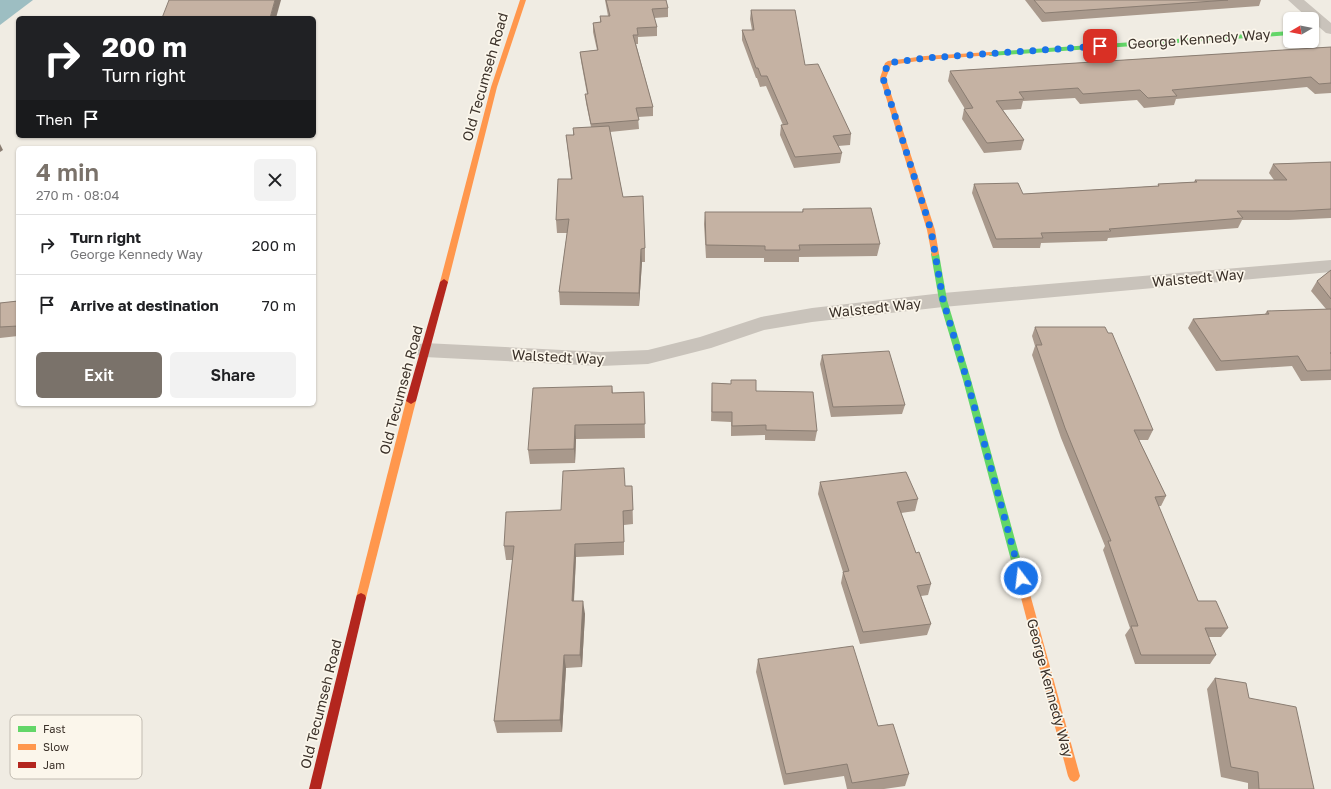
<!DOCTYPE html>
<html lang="en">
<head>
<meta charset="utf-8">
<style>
  body { margin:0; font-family:"Golos Text",sans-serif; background:#f2f2f2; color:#202124; height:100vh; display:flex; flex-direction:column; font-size:15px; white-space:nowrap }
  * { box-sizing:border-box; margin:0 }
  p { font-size:13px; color:#757577 }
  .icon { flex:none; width:22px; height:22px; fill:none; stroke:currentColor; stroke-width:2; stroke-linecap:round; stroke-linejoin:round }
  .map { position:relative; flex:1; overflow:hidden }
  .panel { position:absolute; left:16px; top:146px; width:300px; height:260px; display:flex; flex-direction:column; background:#fff; border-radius:6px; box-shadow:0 1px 3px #0004 }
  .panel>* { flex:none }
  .banner { position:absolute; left:16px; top:16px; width:300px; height:122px; border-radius:6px; box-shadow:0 1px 3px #0004; background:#202124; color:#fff; overflow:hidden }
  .needle { width:26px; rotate:260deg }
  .tools { position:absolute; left:1283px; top:12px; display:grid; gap:8px }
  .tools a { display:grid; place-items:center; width:36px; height:36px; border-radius:6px; background:#fff; box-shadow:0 1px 3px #0004; font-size:20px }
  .pin { position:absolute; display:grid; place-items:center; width:34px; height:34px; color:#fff; margin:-17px; border-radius:8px; box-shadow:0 2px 6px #0006 }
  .me { position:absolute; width:44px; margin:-22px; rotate:345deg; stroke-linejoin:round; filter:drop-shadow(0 0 3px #0008) }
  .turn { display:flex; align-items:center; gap:14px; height:84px; padding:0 20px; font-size:18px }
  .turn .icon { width:52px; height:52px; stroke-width:2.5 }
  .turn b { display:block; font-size:28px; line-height:34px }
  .then { display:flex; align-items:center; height:38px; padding:0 20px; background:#0003; gap:8px; font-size:15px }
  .round { display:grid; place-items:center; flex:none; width:42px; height:42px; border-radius:6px; background:#f2f2f2 }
  .headline { display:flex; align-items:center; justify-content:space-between; height:68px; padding:0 20px }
  h1 { font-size:24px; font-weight:600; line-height:30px; color:#7a726a }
  .button { display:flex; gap:8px; margin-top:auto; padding:8px 20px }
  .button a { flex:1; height:46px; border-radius:6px; background:#7a726a; color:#fff; font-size:16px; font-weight:600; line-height:46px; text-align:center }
  .button a+a { background:#f2f2f2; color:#202124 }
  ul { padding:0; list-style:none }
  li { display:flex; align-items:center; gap:12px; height:60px; padding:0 20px; border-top:1px solid #e0e0e0 }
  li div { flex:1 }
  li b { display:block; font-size:15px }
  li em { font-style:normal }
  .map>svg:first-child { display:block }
  .water { fill:#9dbec2 }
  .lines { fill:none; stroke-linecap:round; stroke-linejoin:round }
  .street { fill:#c9c3bb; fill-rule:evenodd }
  .fast { fill:#63d668; fill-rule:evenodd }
  .slow { fill:#ff974d; fill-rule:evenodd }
  .jam { fill:#b3261e; fill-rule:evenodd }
  .wall { fill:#a9998c }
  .shaded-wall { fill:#8a7d72 }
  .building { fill:#c5b2a3; stroke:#8a7d72 }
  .route { stroke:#1a73e8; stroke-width:7; stroke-dasharray:0 12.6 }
  .labels { text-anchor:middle; stroke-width:3.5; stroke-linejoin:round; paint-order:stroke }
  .street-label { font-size:14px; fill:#3b3129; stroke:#fbf6eb }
  .key { fill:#fbf6eb; stroke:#c1bbb1; stroke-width:1 }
  .key-label { font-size:11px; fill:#3b3129 }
</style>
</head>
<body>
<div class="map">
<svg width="1331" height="789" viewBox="0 0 1331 789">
  <rect width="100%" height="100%" fill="#f0ece3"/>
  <!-- water -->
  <path class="water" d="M0 0H33L0 25Z"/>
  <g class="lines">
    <!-- street -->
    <g class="street">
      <path d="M1288 0H1304L1331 23V34L1326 33 1312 21V19H1309Z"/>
      <path d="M1331 260V272L943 307 812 322 764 330 711 348 648 364 601 366 424 357 417 355 413 350 417 345 424 343 601 352 648 350 700 337 761 317 812 308 943 293Z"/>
    </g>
    <!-- fast -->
    <g class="fast">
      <path d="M1290 31V35L990 56 987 54 990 52Z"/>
      <path d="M932 252H935L939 254 947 300 971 380 1030 594 1029 597 1025 599 1021 597 1020 594 963 380 939 300 931 254Z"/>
    </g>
    <!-- slow -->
    <g class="slow">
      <path d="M520 0H526L497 87 448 282 447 284H441L440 282 491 87Z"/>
      <path d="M990 52 992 53V55L925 60 891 65 886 78 935 230 939 254 935 256H932L927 230 880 78 885 63 888 61 925 56Z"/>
      <path d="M411 398 416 401 366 598 365 601 361 603 357 601 356 598 406 401Z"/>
      <path d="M1025 589 1029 591 1030 594 1080 776 1078 780 1074 782 1070 780 1068 776 1020 594 1021 591Z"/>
    </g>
    <!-- jam -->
    <g class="jam">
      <path d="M444 279 448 282 416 401 411 404 406 401 440 282Z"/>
      <path d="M361 593 365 595 366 598 321 789H309L356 598 357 595Z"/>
    </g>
  </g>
  <!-- wall -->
  <g class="wall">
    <path d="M605 0H666L668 8V17L654 18 657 27V36L638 37V44H636L653 107V116L638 117 639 129 610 132 623 197 645 248V262H642L639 306 560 305 559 292 567 233H557L556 220 571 179 566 135H573V128L591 127 586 103 585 94H587L581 61 580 52 597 50 593 32V23L600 22V16H608Z"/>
    <path d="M1025 0H1261L1259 6 1042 22Z"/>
    <path d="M751 10 805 65 851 134 850 145 838 146 842 153 840 163 794 168 780 135 781 125H783L766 86 760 87 757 78H756L742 40V30H752L750 19Z"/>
    <path d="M1331 47V93L1315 94 1307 87 1176 99 1174 105 1144 108 1137 100 1080 104 1075 98 1023 101 1021 109 1003 110 1024 140 1021 150 984 153 962 119 964 109H965L948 81 950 71Z"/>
    <path d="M1331 162V218L1289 220H1242L1238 228 1108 238 1107 241 1041 243 1040 248H993L972 193 974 184 1023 194 1158 186V184L1194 182 1195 180H1274L1269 173 1273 164Z"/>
    <path d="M803 209 880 244 877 256 799 257V262H764V258H706L704 224 705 212H802Z"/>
    <path d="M1331 270V380L1301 381 1292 366 1216 371 1188 328 1193 319 1265 314 1267 311 1326 309 1311 291 1317 281Z"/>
    <path d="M18 301V336L0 338V303Z"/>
    <path d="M1035 327 1153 430 1148 440H1139L1166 496 1161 506H1158L1198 601 1228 628 1221 637H1209L1216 655 1210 664H1135L1125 635 1130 628 1103 550 1105 546 1061 438 1032 355 1035 346 1032 336Z"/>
    <path d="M822 355 905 405 902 414 831 417 820 364Z"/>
    <path d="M731 380 756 391 817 431 815 441 765 440V435L731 436V422L711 421 712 383 731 384Z"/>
    <path d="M612 386 613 393 644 392 645 438 576 439 575 463 530 464 528 450Z"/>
    <path d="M820 482 918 499 915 511 901 513 916 553 931 584 928 595 921 596 931 624 927 635 860 644 841 583 843 572 818 494Z"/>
    <path d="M625 486H632L633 524 624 525V555L576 557 574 601 585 614 582 667 566 668 562 732 497 733 494 721 513 560H506L504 546 561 510Z"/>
    <path d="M758 659 878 726 909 774 905 786 884 789H847L844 776 784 785 756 672Z"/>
    <path d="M1215 678 1249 698 1314 789H1248V783L1221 777 1207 689Z"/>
  </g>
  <!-- shaded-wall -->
  <g class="shaded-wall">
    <path d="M275 0H281L276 18H270Z"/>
    <path d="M0 144 3 150 0 152Z"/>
    <path d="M641 249 642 262 639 306V293Z"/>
    <path d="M575 425 576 439 575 463 574 449Z"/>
    <path d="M623 511 624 525V555V542Z"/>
    <path d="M575 544 576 557 573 614 572 601Z"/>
    <path d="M583 601 585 614 582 667 580 655Z"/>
    <path d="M564 655 566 668 562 732 560 720Z"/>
  </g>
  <!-- building -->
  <g class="building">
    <path d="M169 0H275L270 18H162Z"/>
    <path d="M606 0H666L668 8 652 9 657 27 637 28 638 35H633L653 107 636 108 639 120 591 124 585 94H588L580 52 598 50 593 23 601 22 600 16H610Z"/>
    <path d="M1034 0H1228L1045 13Z"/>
    <path d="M751 10H795L805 65 818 64 851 134 833 136 842 153 795 157 781 125 788 124 767 76H761L758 68H756L742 30H754Z"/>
    <path d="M1331 47V83L1319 84 1311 77 1172 90 1177 96 1148 98 1140 90 1083 94 1078 88 1019 92 1024 99 996 101 1024 140 987 143 964 109 973 108 950 71Z"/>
    <path d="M609 126 623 197 643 196 645 248 641 249 639 293 559 292 569 219 556 220 558 179H572L566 135H574L573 128Z"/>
    <path d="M1331 162V209L1294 211H1237L1243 218 1109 229 1111 231 1041 233 1043 238 996 239 974 184 1018 183 1023 194 1159 186 1158 184 1197 182 1195 180H1287L1273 164Z"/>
    <path d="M871 208 880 244 799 245 800 250H765V246L706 245 705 212H803V209Z"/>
    <path d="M1331 270V299L1317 281Z"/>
    <path d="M18 301V326L0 327V303Z"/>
    <path d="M1331 309V353H1330H1331V370L1307 371 1298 356 1221 361 1193 319 1269 314 1267 311Z"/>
    <path d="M1035 327H1105L1108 333H1112L1153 430H1134L1166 496 1155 497 1198 601H1216L1228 628H1205L1216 655H1141L1131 626H1138L1108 541H1111L1065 428 1036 345H1042Z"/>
    <path d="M889 351 905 405 833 407 822 355Z"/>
    <path d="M731 380H756V391L813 392 817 431 766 430V425L732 426V412H712V383L731 384Z"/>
    <path d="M612 386V393L644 392 645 424 575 425 574 449 528 450 533 388Z"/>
    <path d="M624 468 625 486H632L633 510 623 511 624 542 575 544 572 601H583L580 655H564L560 720 494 721 514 546H504L506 512 561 510 563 471Z"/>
    <path d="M906 472 918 499 897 502 916 553 919 552 931 584 917 586 931 624 863 632 843 572 849 571 820 482Z"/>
    <path d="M853 646 878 726 893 724 909 774 852 783 847 764 786 774 758 659Z"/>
    <path d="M1215 678 1246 683 1249 698 1296 707 1314 789H1259L1258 772 1231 767Z"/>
  </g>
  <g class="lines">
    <!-- route -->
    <path class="route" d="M1021 578 967 380 943 300 931 230 883 78 888 63 926 58 1100 46"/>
  </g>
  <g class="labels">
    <!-- street labels -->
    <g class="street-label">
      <text transform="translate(1199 39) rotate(-4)" y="5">George Kennedy Way</text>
      <text transform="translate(485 77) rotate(-74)" y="5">Old Tecumseh Road</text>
      <text transform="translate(1198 278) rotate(-5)" y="5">Walstedt Way</text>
      <text transform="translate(875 308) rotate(-6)" y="5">Walstedt Way</text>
      <text transform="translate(558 357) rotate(3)" y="5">Walstedt Way</text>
      <text transform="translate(401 390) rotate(-75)" y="5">Old Tecumseh Road</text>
      <text transform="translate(1050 688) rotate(75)" y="5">George Kennedy Way</text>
      <text transform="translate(321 704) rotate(-76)" y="5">Old Tecumseh Road</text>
    </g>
  </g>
  <!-- legend -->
  <rect x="10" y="715" width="132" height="64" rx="6" class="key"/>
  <rect x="18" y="726" width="18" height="6" fill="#63d668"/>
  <rect x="18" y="744" width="18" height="6" fill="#ff974d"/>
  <rect x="18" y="762" width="18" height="6" fill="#b3261e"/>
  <g class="key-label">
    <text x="43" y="733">Fast</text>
    <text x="43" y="751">Slow</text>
    <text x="43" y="769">Jam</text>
  </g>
</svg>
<div class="tools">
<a><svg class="needle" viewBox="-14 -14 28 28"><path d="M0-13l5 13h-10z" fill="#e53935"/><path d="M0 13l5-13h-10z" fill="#757577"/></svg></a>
</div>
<div class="pin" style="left:1100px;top:46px;background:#d93025"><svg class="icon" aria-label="arrive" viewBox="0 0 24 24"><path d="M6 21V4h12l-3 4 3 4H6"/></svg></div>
<svg class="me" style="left:1021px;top:578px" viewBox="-20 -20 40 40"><circle r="17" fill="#1a73e8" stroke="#fff" stroke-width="3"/><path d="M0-11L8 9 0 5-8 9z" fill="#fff"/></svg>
<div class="banner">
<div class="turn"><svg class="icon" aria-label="right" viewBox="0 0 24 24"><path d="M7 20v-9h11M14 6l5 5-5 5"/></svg><div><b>200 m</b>Turn right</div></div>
<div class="then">Then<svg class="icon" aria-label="arrive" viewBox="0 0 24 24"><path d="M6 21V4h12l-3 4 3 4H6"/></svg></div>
</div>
<section class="panel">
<div class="headline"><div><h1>4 min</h1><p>270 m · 08:04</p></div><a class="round"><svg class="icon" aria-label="close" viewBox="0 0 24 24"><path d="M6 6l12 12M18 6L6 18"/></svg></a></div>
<ul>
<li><svg class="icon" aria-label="right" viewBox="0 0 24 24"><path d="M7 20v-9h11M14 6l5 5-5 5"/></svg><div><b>Turn right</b><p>George Kennedy Way</p></div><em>200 m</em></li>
<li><svg class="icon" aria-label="arrive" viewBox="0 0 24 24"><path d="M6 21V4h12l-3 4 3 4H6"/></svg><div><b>Arrive at destination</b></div><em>70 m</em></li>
</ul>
<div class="button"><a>Exit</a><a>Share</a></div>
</section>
</div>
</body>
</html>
